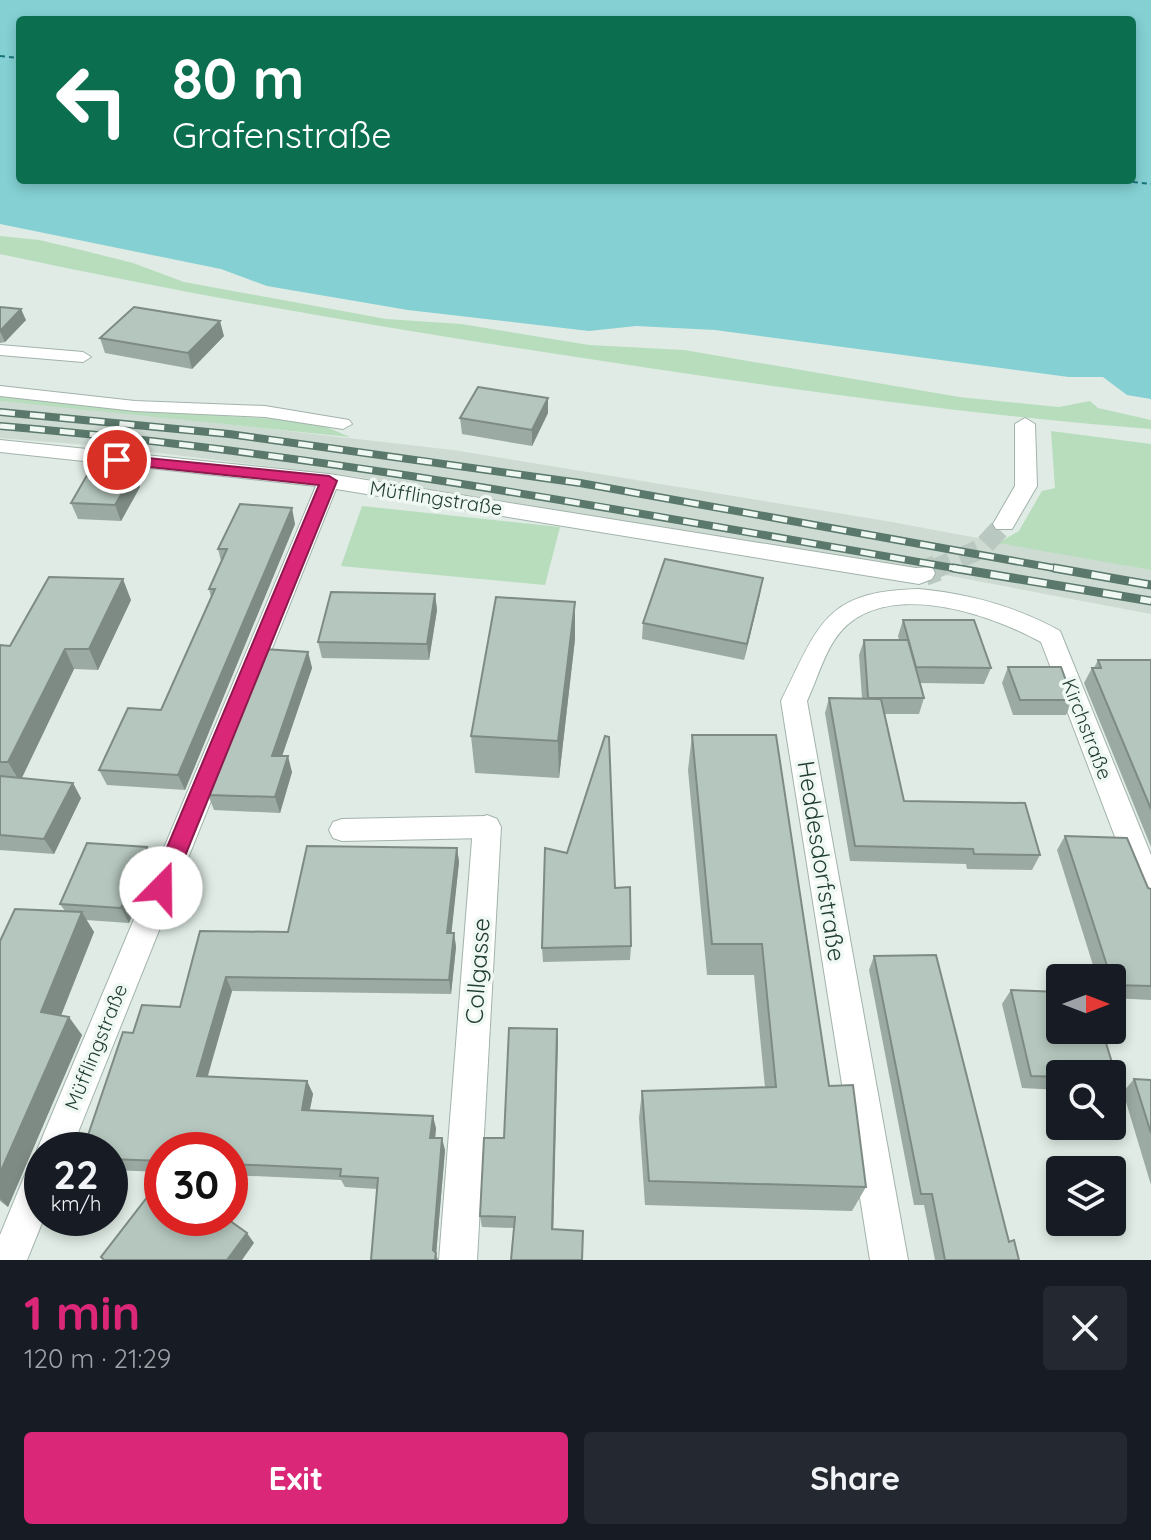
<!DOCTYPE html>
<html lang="en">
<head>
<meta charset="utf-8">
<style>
  body { margin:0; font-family:Quicksand,sans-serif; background:#242831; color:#f1f3f6; height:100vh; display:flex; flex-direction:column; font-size:30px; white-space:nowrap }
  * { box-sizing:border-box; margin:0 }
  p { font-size:26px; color:#9ea1a6 }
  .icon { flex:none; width:44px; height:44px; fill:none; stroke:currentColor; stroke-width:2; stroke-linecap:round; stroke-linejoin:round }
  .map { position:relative; height:1260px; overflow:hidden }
  .drawer { display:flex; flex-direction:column; background:#171b24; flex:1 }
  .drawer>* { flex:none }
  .banner { position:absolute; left:16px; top:16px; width:1120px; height:168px; border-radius:8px; box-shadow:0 4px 12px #0003; background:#0b6e4f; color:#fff; overflow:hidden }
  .needle { width:52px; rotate:90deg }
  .fabs { position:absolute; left:1046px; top:964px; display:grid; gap:16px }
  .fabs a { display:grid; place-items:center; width:80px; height:80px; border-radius:8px; background:#171b24; box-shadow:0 4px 12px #0003; font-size:40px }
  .speed { position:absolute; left:24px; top:1132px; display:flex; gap:16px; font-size:40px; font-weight:700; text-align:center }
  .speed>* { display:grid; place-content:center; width:104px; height:104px; border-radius:50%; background:#171b24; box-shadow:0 4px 12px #0003; line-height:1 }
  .speed small { font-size:20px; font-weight:400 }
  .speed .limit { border:12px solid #d22; background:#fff; color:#111 }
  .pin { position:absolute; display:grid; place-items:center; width:68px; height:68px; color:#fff; margin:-34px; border:4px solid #fff; border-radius:50%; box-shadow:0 2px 8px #0007 }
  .me { position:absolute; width:88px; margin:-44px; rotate:22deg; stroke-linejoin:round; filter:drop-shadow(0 0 6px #0008) }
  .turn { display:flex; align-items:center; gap:28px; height:168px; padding:0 24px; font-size:36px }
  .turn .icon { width:104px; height:104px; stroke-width:2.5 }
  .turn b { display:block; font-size:56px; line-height:68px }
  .round { display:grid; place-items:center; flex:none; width:84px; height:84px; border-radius:8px; background:#242831 }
  .overview { display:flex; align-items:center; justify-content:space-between; height:136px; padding:0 24px }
  h1 { font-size:48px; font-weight:700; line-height:60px; color:#db2777 }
  .cta { display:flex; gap:16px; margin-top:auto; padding:16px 24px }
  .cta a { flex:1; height:92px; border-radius:8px; background:#db2777; color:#fff; font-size:32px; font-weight:700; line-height:92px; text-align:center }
  .cta a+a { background:#242831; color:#f1f3f6 }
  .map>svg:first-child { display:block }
  .built { fill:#cddbd3 }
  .green { fill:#b7ddbd }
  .water { fill:#84d0d3; fill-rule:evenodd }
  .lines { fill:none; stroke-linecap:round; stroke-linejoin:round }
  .ferry { stroke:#18747a; stroke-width:2; stroke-dasharray:5 4; stroke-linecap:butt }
  .street-tunnel-far1 { stroke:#b9c8c0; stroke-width:20; stroke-dasharray:20 10; stroke-linecap:butt }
  .street-tunnel { stroke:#b9c8c0; stroke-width:26; stroke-dasharray:26 13; stroke-linecap:butt }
  .lane-casing { stroke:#a2b3ab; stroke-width:2 }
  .street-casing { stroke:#a2b3ab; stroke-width:2 }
  .lane { fill:#fff; fill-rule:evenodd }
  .street { fill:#fff; fill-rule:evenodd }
  .rail-far1-casing { stroke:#5a786c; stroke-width:8 }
  .rail-casing { stroke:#5a786c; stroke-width:9 }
  .rail-far1 { stroke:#f0f8f3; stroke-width:5; stroke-dasharray:15; stroke-linecap:butt }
  .rail { stroke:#f0f8f3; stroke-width:6; stroke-dasharray:19; stroke-linecap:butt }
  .wall { fill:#9baaa3 }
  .shaded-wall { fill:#7e8b84 }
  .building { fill:#b4c6bd; stroke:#7e8b84; stroke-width:2 }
  .route { fill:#db2777; stroke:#8e194d; stroke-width:2 }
  .labels { text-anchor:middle; stroke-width:7; stroke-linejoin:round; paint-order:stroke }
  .street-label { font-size:20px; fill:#1f3c31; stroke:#f0f8f3 }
  .near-street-label { font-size:24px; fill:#1f3c31; stroke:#f0f8f3 }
</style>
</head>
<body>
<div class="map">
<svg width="1151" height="1260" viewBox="0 0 1151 1260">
  <rect width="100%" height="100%" fill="#dfebe4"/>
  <!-- built -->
  <path class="built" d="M0 401 165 417 453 450 886 521 1151 570V614L956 577 358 477 101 446 0 438Z"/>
  <!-- green -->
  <g class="green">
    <path d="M0 236 39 240 73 248 133 263 184 282 386 319 461 324 589 345 684 350 959 397 1059 407 1090 401 1098 408 1151 420V429C980 416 811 392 642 367 427 335 213 300 0 254Z"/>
    <path d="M0 394 156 412 312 421 350 437 0 401Z"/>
    <path d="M1051 431 1151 444V570L998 543 1019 531 1042 491 1055 488Z"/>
    <path d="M362 506 560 527 545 585 341 566Z"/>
  </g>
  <!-- water -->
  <path class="water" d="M0 0H1151V399L1127 395 1103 377H1069L715 330 636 326 589 331 408 310 267 286 221 269 0 224ZM20 20H1132V180H20Z"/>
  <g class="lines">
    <!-- ferry -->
    <g class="ferry">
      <path d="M0 56 20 58"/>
      <path d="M1115 180 1151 184"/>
    </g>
    <!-- street-tunnel-far1 -->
    <path class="street-tunnel-far1" d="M932 570 981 549 1004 524"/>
    <!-- street-tunnel -->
    <path class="street-tunnel" d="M924 573 937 568"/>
    <defs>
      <g id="lane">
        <path d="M0 345 83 352 91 357 83 362 0 355Z"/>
        <path d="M0 386 135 401 265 406 349 420 352 424 343 429 265 417 135 411 0 396Z"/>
        <path d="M487 816 496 819 500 827 496 835 487 838 342 841 333 838 329 830 333 822 342 819Z"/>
      </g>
      <g id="street">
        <path d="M1025 418 1035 424 1037 486 1012 529H996L993 524 1015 486V424Z"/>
        <path d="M0 440 329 474 916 568 932 567 935 573 932 579 919 584 336 489 71 1150H42L44 1218 27 1260H0V1235L29 1165 41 1161 37 1150 316 486 0 452Z"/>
        <path d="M919 589C970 594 1015 606 1060 631L1151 855V905L1141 901 1136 892 1041 642C990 614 891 580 843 629 825 648 818 678 807 701L908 1260H870L781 701C819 625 824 591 919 589Z"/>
        <path d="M487 815 497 819 501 827 477 1260H439L473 827 477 819Z"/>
      </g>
    </defs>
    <!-- lane casing -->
    <use href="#lane" class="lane-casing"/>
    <!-- street casing -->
    <use href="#street" class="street-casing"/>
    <!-- lane -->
    <use href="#lane" class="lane"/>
    <!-- street -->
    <use href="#street" class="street"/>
    <defs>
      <g id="rail-far1">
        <path d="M0 412 229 434 580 483 1065 570"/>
        <path d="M0 426C325 453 644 515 965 570"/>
      </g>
      <g id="rail">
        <path d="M953 568 1151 601"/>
        <path d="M1054 568 1151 585"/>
      </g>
    </defs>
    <!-- rail-far1 casing -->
    <use href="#rail-far1" class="rail-far1-casing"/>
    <!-- rail casing -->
    <use href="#rail" class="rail-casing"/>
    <!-- rail-far1 -->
    <use href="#rail-far1" class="rail-far1"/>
    <!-- rail -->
    <use href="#rail" class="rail"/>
  </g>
  <!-- wall -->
  <g class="wall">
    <path d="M0 307 26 320 5 342 0 343Z"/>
    <path d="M224 336 192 369 105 353 100 338Z"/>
    <path d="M548 398V413L532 446 462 434 460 418Z"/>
    <path d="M140 487 121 521 78 519 71 503Z"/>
    <path d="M295 524 185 790 107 785 99 770 161 710 211 597 209 589 221 561 218 549Z"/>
    <path d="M435 594 437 610 429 660 322 658 318 642Z"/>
    <path d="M760 594 744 660 642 639 643 623Z"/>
    <path d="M131 600 98 670 74 669 21 778 81 798 54 854 0 850V645L10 646Z"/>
    <path d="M575 602V639L559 778 475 773 471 736Z"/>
    <path d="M903 620 991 668 984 684 920 683 924 698 919 714H885L904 801 1040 855 1032 870 967 869 966 864 850 861 825 713 829 698H862L859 655 864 640H899L898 636Z"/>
    <path d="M308 652 312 668 282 756 292 772 280 813 214 810 208 795 214 782 212 777Z"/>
    <path d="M1098 660H1151V847L1084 683 1092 668H1094Z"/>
    <path d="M1008 667 1073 700 1066 715H1013L1002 683Z"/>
    <path d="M692 735 829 1086 866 1187 852 1211 645 1205 639 1118 642 1091 765 1088 754 975H707L688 770Z"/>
    <path d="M1065 836 1151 889V1000L1112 998V978H1097L1057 850Z"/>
    <path d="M457 848 459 862 451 933H454L456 947 451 994 232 991 208 1076 307 1081 313 1094 310 1110 436 1128 435 1138 445 1150 436 1255 377 1189 345 1187 341 1180 230 1175V1150H162V1172L110 1170V1150L133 1033 180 1007 288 932Z"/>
    <path d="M155 862 129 923 86 920 94 932 61 1016 82 1035 8 1207 0 1201V941L65 911 60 904Z"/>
    <path d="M615 888 631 946 630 960 543 962 542 948Z"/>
    <path d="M874 956 1009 1242 1019 1260H935L924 1205H914L869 970Z"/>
    <path d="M1011 990 1060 992V1030H1102L1117 1079 1112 1084V1074H1060V1090L1022 1088 1002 1004Z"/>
    <path d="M557 1029 558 1042 514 1228 482 1227 480 1216 504 1138Z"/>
    <path d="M1134 1079 1151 1080V1185L1123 1092Z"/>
  </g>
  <!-- shaded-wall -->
  <g class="shaded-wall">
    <path d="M21 309 26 320 5 342 0 331Z"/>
    <path d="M220 321 224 336 192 369 188 353Z"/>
    <path d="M548 398V413L532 446V430Z"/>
    <path d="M134 472 140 487 121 521 115 505Z"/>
    <path d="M292 508 295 524 185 790 178 775Z"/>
    <path d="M763 578 760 594 744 660 747 644Z"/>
    <path d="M123 579 131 600 98 670 89 649Z"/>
    <path d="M435 594 437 610 429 660 427 644Z"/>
    <path d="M575 602V639L559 778 558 741Z"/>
    <path d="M65 649 74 669 20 782 8 762Z"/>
    <path d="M308 652 312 668 277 771 272 756Z"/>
    <path d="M288 756 292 772 280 813 275 797Z"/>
    <path d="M73 783 81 798 54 854 44 839Z"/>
    <path d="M147 847 155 862 129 923 121 908Z"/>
    <path d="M457 848 459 862 450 947 447 933Z"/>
    <path d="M82 912 94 932 55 1030 41 1012Z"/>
    <path d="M454 933 456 947 451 994 449 980Z"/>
    <path d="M226 977 232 991 204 1088 197 1076Z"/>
    <path d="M69 1017 82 1035 8 1207 0 1199V1173Z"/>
    <path d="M557 1029 558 1042 553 1240 552 1229Z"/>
    <path d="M307 1081 313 1094 307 1122 302 1110Z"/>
    <path d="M433 1116 436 1128 434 1150 430 1138Z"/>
    <path d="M442 1138 445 1150 436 1255 438 1260H435L433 1250Z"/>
    <path d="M247 1233 254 1243 242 1260H227Z"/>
  </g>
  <!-- building -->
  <g class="building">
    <path d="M0 307 21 309 0 331Z"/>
    <path d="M134 307 220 321 188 353 100 338Z"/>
    <path d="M478 387 548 398 532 430 460 418Z"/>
    <path d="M90 470 134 472 115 505 71 503Z"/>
    <path d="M240 504 292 508 178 775 99 770 128 708 161 710 215 589H209L227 549H218Z"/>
    <path d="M665 559 763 578 747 644 643 623Z"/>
    <path d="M49 577 123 579 89 649H65L8 762H0V645L10 646Z"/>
    <path d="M331 592 435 594 427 644 318 642Z"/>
    <path d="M496 597 575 602 558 741 471 736Z"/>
    <path d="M903 620H974L991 668 916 667Z"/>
    <path d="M864 640H908L924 698H868Z"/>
    <path d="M264 649 308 652 272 756H288L275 797 208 795 216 777H212Z"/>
    <path d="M1098 660H1151V809L1092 668H1101Z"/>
    <path d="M1008 667H1061L1073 700H1020Z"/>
    <path d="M829 698 881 699 904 801 1025 803 1040 855 974 854 973 849 855 846Z"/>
    <path d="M692 735H776L829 1086 853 1085 866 1187 649 1181 642 1091 776 1087 762 944H712Z"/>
    <path d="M605 736 609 737 615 888 630 887 631 946 542 948 545 848 567 853Z"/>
    <path d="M0 776 73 783 44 839 0 835Z"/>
    <path d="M1065 836 1127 838 1148 888 1151 889V986L1113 985 1112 978H1111Z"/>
    <path d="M87 843 147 847 121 908 60 904Z"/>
    <path d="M307 846 457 848 447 933H454L449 980 226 977 197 1076 307 1081 302 1110 433 1116 430 1138H442L433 1250 436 1253 435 1260H371L378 1178 340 1176 341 1169 230 1164V1150H162V1161L110 1159V1150H83L123 1032 133 1033 142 1005 180 1007 200 931 288 932Z"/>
    <path d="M15 909 82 912 41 1012 69 1017 0 1173V941Z"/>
    <path d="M936 955 1009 1242 1014 1240 1019 1260H945L932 1194H921L874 956Z"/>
    <path d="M1011 990 1060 992V1030H1102L1117 1079H1112V1074H1060V1077L1031 1076Z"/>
    <path d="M509 1028 557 1029 552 1229 583 1231 582 1260H511L515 1217 480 1216 484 1138H504Z"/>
    <path d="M1134 1079 1151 1080V1133Z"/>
    <path d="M162 1178V1218H226L247 1233 227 1260H104L101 1257Z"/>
  </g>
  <!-- route -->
  <path class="route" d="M117 455 329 476 337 481 172 888 169 895 161 898 153 895 150 888 319 485 112 463 110 460Z"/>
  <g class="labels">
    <!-- street labels -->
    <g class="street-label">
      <text transform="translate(436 498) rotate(9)" y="7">Müfflingstraße</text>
      <text transform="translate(1087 729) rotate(69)" y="7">Kirchstraße</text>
      <text transform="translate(96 1047) rotate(-68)" y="7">Müfflingstraße</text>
    </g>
    <!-- near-street labels -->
    <g class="near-street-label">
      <text transform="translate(821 861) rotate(81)" y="8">Heddesdorfstraße</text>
      <text transform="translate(478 971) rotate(-86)" y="8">Collgasse</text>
    </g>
  </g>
</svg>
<div class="fabs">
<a><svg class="needle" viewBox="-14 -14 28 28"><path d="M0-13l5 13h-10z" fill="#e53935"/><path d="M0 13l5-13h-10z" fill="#9ea1a6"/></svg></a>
<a><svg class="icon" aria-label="search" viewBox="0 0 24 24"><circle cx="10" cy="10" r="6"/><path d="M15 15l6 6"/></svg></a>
<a><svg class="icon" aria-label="layers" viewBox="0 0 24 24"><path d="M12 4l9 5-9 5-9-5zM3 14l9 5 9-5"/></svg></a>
</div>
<div class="speed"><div>22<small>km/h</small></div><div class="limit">30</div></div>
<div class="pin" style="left:117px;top:460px;background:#d93025"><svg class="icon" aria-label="arrive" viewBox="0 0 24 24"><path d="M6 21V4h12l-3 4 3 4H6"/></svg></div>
<svg class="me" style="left:161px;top:888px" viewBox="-20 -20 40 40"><circle r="19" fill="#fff"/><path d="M0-13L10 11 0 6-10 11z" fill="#db2777"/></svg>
<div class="banner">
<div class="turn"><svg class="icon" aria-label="left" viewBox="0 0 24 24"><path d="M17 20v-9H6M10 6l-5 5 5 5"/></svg><div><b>80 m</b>Grafenstraße</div></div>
</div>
</div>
<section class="drawer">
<div class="overview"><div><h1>1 min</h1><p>120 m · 21:29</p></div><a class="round"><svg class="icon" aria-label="close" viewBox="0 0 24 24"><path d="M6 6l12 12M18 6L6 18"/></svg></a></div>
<div class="cta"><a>Exit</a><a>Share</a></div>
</section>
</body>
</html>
